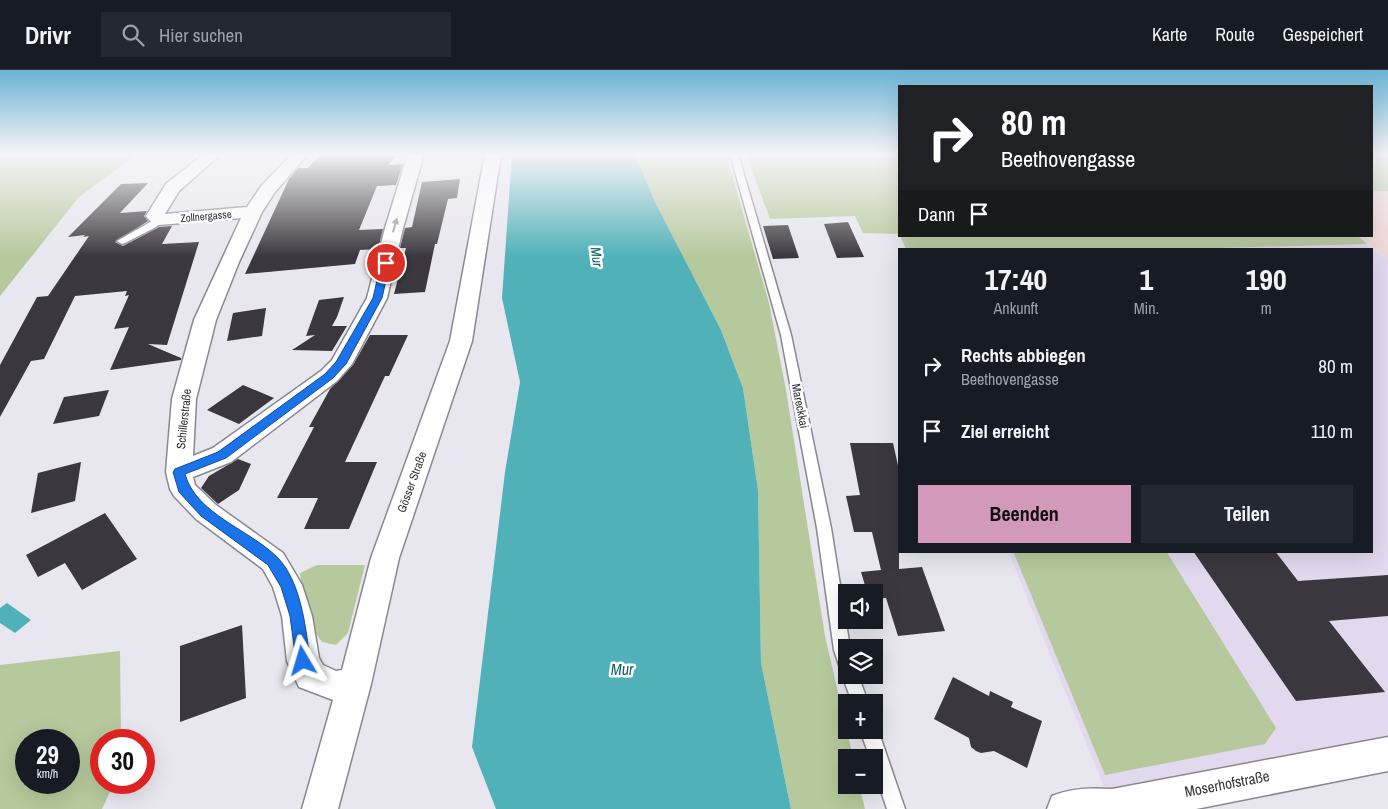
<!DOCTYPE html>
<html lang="de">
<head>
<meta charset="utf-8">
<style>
  body { margin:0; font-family:"Archivo Narrow",sans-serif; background:#242831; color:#f1f3f6; height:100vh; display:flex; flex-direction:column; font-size:19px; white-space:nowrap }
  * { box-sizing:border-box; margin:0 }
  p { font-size:16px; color:#9ea1a6 }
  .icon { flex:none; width:28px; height:28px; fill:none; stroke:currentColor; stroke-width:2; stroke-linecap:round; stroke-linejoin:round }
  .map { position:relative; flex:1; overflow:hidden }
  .side { position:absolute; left:898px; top:178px; width:475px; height:305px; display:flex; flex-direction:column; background:#171b24; border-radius:0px; box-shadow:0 5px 20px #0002 }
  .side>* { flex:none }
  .hud { position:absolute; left:898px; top:15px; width:475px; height:152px; border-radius:0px; box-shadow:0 5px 20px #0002; background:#202124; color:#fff; overflow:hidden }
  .buttons { position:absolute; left:838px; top:514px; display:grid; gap:10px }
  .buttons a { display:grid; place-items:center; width:45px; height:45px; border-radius:0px; background:#171b24; box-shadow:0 5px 20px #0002; font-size:25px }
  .speed { position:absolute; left:15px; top:659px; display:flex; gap:10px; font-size:25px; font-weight:700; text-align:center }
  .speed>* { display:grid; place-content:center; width:65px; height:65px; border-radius:50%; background:#171b24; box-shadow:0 5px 20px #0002; line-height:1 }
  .speed small { font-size:12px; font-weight:400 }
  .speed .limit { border:8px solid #d22; background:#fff; color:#111 }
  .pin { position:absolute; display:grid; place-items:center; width:42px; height:42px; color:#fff; margin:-21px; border:2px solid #fff; border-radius:50%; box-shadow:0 1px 5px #0007 }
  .me { position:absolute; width:55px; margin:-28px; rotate:353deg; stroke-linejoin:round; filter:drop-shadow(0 0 4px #0008) }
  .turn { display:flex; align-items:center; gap:18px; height:105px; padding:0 20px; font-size:22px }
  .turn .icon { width:65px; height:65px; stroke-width:2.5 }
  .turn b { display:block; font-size:35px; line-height:42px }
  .then { display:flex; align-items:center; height:48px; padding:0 20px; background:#0003; gap:10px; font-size:19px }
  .eta { display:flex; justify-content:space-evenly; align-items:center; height:85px; text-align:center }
  .eta b { font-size:30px; font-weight:700; line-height:35px }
  .action { display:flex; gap:10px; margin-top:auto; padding:10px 20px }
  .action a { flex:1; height:58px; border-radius:0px; background:#d399bb; color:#111; font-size:20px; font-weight:700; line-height:58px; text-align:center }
  .action a+a { background:#242831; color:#f1f3f6 }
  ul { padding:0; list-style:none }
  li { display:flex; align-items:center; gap:15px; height:65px; padding:0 20px }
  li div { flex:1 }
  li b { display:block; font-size:19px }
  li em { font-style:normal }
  header { display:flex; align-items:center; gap:30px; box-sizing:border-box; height:70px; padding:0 25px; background:#171b24; border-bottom:1px solid #363941 }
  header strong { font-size:24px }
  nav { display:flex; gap:28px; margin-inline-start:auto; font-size:18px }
  .search { width:350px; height:45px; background:#242831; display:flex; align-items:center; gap:12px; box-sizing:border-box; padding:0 18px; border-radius:0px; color:#9ea1a6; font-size:19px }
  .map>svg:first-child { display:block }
  .commercial { fill:#f1d6d7 }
  .education { fill:#e2d9ee }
  .green { fill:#b6c99c; fill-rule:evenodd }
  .water { fill:#51b1b9 }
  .building { fill:#3a383e }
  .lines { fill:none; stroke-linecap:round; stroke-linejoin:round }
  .lane-casing { stroke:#8a888f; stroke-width:3 }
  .street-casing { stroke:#8a888f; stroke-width:3 }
  .lane { fill:#fff; fill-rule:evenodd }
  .street { fill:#fff; fill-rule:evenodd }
  .oneway { fill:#9a9a9c }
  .route { fill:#1a73e8; stroke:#114b97 }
  .labels { text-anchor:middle; stroke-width:5; stroke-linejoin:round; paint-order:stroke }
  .far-street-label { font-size:11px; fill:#353438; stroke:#fff }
  .street-label { font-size:12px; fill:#353438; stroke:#fff }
  .water-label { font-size:14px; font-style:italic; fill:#0e6167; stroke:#fff }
  .near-street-label { font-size:15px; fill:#353438; stroke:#fff }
  .near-water-label { font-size:16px; font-style:italic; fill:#0e6167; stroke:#fff }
</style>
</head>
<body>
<header>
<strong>Drivr</strong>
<div class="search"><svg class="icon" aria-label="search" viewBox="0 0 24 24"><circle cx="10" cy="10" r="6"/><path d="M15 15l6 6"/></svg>Hier suchen</div>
<nav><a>Karte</a><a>Route</a><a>Gespeichert</a></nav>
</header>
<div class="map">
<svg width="1388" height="739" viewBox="0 0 1388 739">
  <rect width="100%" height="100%" fill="#e8e6ee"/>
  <!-- commercial -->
  <path class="commercial" d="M1371 121H1388V189L1358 166H1371Z"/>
  <!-- education -->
  <path class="education" d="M1367 174 1388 189V684L1112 737 1008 481H1371V179H1183Z"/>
  <!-- green -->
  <g class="green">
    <path d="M0 84H137L79 127 0 226Z"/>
    <path d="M635 84H726L769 233 786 320 825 566 853 687 846 688V715H859L865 739H791L761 593 758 420 743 318 721 260 655 132Z"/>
    <path d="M746 84H899V164L863 163 855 146 770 149Z"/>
    <rect x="1371" y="84" width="17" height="37"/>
    <path d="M900 166H1358L1367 174 1183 179H906Z"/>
    <path d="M1013 481H1166L1276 658 1265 674 1105 705Z"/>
    <path d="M317 495H365L348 563 336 575 322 572C304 548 304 532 300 503Z"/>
    <path d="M120 581 121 670H101V712L114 713 102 739H0V595ZM26 670H69V712H26Z"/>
  </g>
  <!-- water -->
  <g class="water">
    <path d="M512 84H635L655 132 721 260 743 318 758 420 761 593 791 739H496L472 677 505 402 520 312 502 228Z"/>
    <path d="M7 533 31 550 15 563 0 553V538Z"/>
  </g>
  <!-- building -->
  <g class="building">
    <path d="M321 84H397L388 95 403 94 396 115 377 116 359 160 383 159 378 179 360 180 355 194 245 204 289 109 298 98H308Z"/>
    <path d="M460 109 457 128 448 129 437 174H435L425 222 394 224 406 178H400L405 158 412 157 422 112Z"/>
    <path d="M148 113 120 143 147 141 144 146 148 151 115 172 123 176 159 157 172 156 162 174 199 172 167 275 148 274 181 288V290L110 300 129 257 114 259 129 225 125 226 127 221 75 226 44 289 31 291 0 347V295L37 227 48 226 89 166 83 167 85 165 68 167 121 114Z"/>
    <path d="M848 152 864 187 837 188 824 154Z"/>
    <path d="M788 155 799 188 773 189 763 156Z"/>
    <path d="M344 227 337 247 332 256H347L332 281 292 280 315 265 306 266 319 230Z"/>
    <path d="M266 238 262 266 227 271 233 243Z"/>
    <path d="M370 265H408L389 306H385L345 392H377L349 459H304L318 428H277L314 357H309L330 319 353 295Z"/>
    <path d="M243 315 274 328 239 354 207 340Z"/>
    <path d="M109 320 99 346 53 354 64 327Z"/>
    <path d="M850 373H893L899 400V499L922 497 945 561 898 566 886 528 874 529V522H867L861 502 881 500 872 462H854L846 426 860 425Z"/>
    <path d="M238 389 251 394 239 420 218 434 201 418 209 406Z"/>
    <path d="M81 392 75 431 31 443 38 403Z"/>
    <path d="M105 443 137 489 82 520 65 493 38 507 26 485Z"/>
    <path d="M1193 481H1275L1298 511 1388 505V546L1329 551 1385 622 1296 631Z"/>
    <path d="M242 555 246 628 180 652V576Z"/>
    <path d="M953 607 989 626 990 621 1013 632 1011 637 1042 651 1027 698 994 681 981 683 976 681 971 677 969 668 934 649Z"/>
  </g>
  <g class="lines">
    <defs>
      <g id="lane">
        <path d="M730 84H738L791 265 831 458 850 578H846V605H858L868 632H852L842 605 844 600 840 598 834 580 817 458 781 265Z"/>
        <path d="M159 147 163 150 156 157 125 173 122 174 117 171Z"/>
        <path d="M874 654 878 660 905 739H887L874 700V688H870L860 660H874Z"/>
      </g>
      <g id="street">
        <path d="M204 84H221L179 121 165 144 247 137 262 115 292 84H308L275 122 262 142 239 192 216 250 196 329 193 386 213 378 321 301 332 290 367 228 385 158 408 84H424L403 158 387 228 352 294 337 311 231 392 193 407 195 415 216 435 283 483 302 515 312 546 319 588 323 595 336 601 342 600 371 488 450 271 485 84H501L472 271 399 488 371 614 338 739H302L333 630 299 617 287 591 282 546 273 517 263 499 196 449 174 426 170 419 166 402 172 329 194 250 241 148 159 155 153 154 146 146 166 114Z"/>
        <path d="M1388 667V701L1196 739H1047L1052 726C1072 718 1090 718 1112 719Z"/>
      </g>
    </defs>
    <!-- lane casing -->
    <use href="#lane" class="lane-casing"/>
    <!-- street casing -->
    <use href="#street" class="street-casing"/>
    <!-- lane -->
    <use href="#lane" class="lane"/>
    <!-- street -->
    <use href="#street" class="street"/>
  </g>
  <!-- one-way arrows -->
  <defs><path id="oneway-solid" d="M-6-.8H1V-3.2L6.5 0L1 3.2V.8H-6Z" transform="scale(1.25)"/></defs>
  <use class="oneway" href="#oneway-solid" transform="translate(395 155) rotate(-74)"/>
  <!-- sky -->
  <linearGradient id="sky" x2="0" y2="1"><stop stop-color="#6bb3d5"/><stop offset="0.45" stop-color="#f5f4f7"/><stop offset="1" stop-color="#f5f4f7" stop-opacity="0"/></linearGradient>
  <rect width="1388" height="187" fill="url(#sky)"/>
  <!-- route -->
  <path class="route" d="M386 190 390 193 382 228 346 294 333 308 226 388 185 404C196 444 250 460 277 487 301 511 306 558 310 591L308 595 303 597 298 595 296 591 290 546 281 517 268 495 201 446 179 422 173 402 175 399 218 382 325 304 336 292 373 228 381 193Z"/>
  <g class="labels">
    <!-- far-street labels -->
    <g class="far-street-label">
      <text transform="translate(206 146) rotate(-5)" y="4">Zollnergasse</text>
    </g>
    <!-- street labels -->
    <g class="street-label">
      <text transform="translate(800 336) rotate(79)" y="4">Mareckkai</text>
      <text transform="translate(184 349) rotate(-84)" y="4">Schillerstraße</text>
      <text transform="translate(412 412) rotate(-70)" y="4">Gösser Straße</text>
    </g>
    <!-- water labels -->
    <g class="water-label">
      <text transform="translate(597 187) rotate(83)" y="5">Mur</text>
    </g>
    <!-- near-street labels -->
    <g class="near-street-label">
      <text transform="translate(1227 714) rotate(-11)" y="5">Moserhofstraße</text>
    </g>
    <!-- near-water labels -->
    <g class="near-water-label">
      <text x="622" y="605">Mur</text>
    </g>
  </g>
</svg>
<div class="buttons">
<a><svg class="icon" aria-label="sound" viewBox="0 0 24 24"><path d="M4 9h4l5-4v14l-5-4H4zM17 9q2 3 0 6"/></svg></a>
<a><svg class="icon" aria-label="layers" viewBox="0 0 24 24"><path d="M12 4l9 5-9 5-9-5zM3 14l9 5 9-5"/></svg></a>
<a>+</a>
<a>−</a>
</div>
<div class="speed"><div>29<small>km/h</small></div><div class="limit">30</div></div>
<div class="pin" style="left:386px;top:193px;background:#d93025"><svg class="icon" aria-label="arrive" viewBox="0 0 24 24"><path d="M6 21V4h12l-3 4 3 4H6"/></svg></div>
<svg class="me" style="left:303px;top:591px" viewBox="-20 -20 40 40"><path d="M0-17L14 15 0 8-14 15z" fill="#1a73e8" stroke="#fff" stroke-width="4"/></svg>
<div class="hud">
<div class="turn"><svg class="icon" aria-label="right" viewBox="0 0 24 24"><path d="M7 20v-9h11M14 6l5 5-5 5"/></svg><div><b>80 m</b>Beethovengasse</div></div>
<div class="then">Dann<svg class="icon" aria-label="arrive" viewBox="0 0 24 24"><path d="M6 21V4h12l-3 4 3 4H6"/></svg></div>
</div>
<section class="side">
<div class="eta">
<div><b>17:40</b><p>Ankunft</p></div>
<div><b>1</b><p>Min.</p></div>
<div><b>190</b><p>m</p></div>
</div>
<ul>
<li><svg class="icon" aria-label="right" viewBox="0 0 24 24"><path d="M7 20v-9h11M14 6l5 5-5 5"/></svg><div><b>Rechts abbiegen</b><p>Beethovengasse</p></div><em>80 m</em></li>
<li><svg class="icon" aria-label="arrive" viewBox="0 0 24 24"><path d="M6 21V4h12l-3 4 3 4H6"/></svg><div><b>Ziel erreicht</b></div><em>110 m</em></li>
</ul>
<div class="action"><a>Beenden</a><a>Teilen</a></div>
</section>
</div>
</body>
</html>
